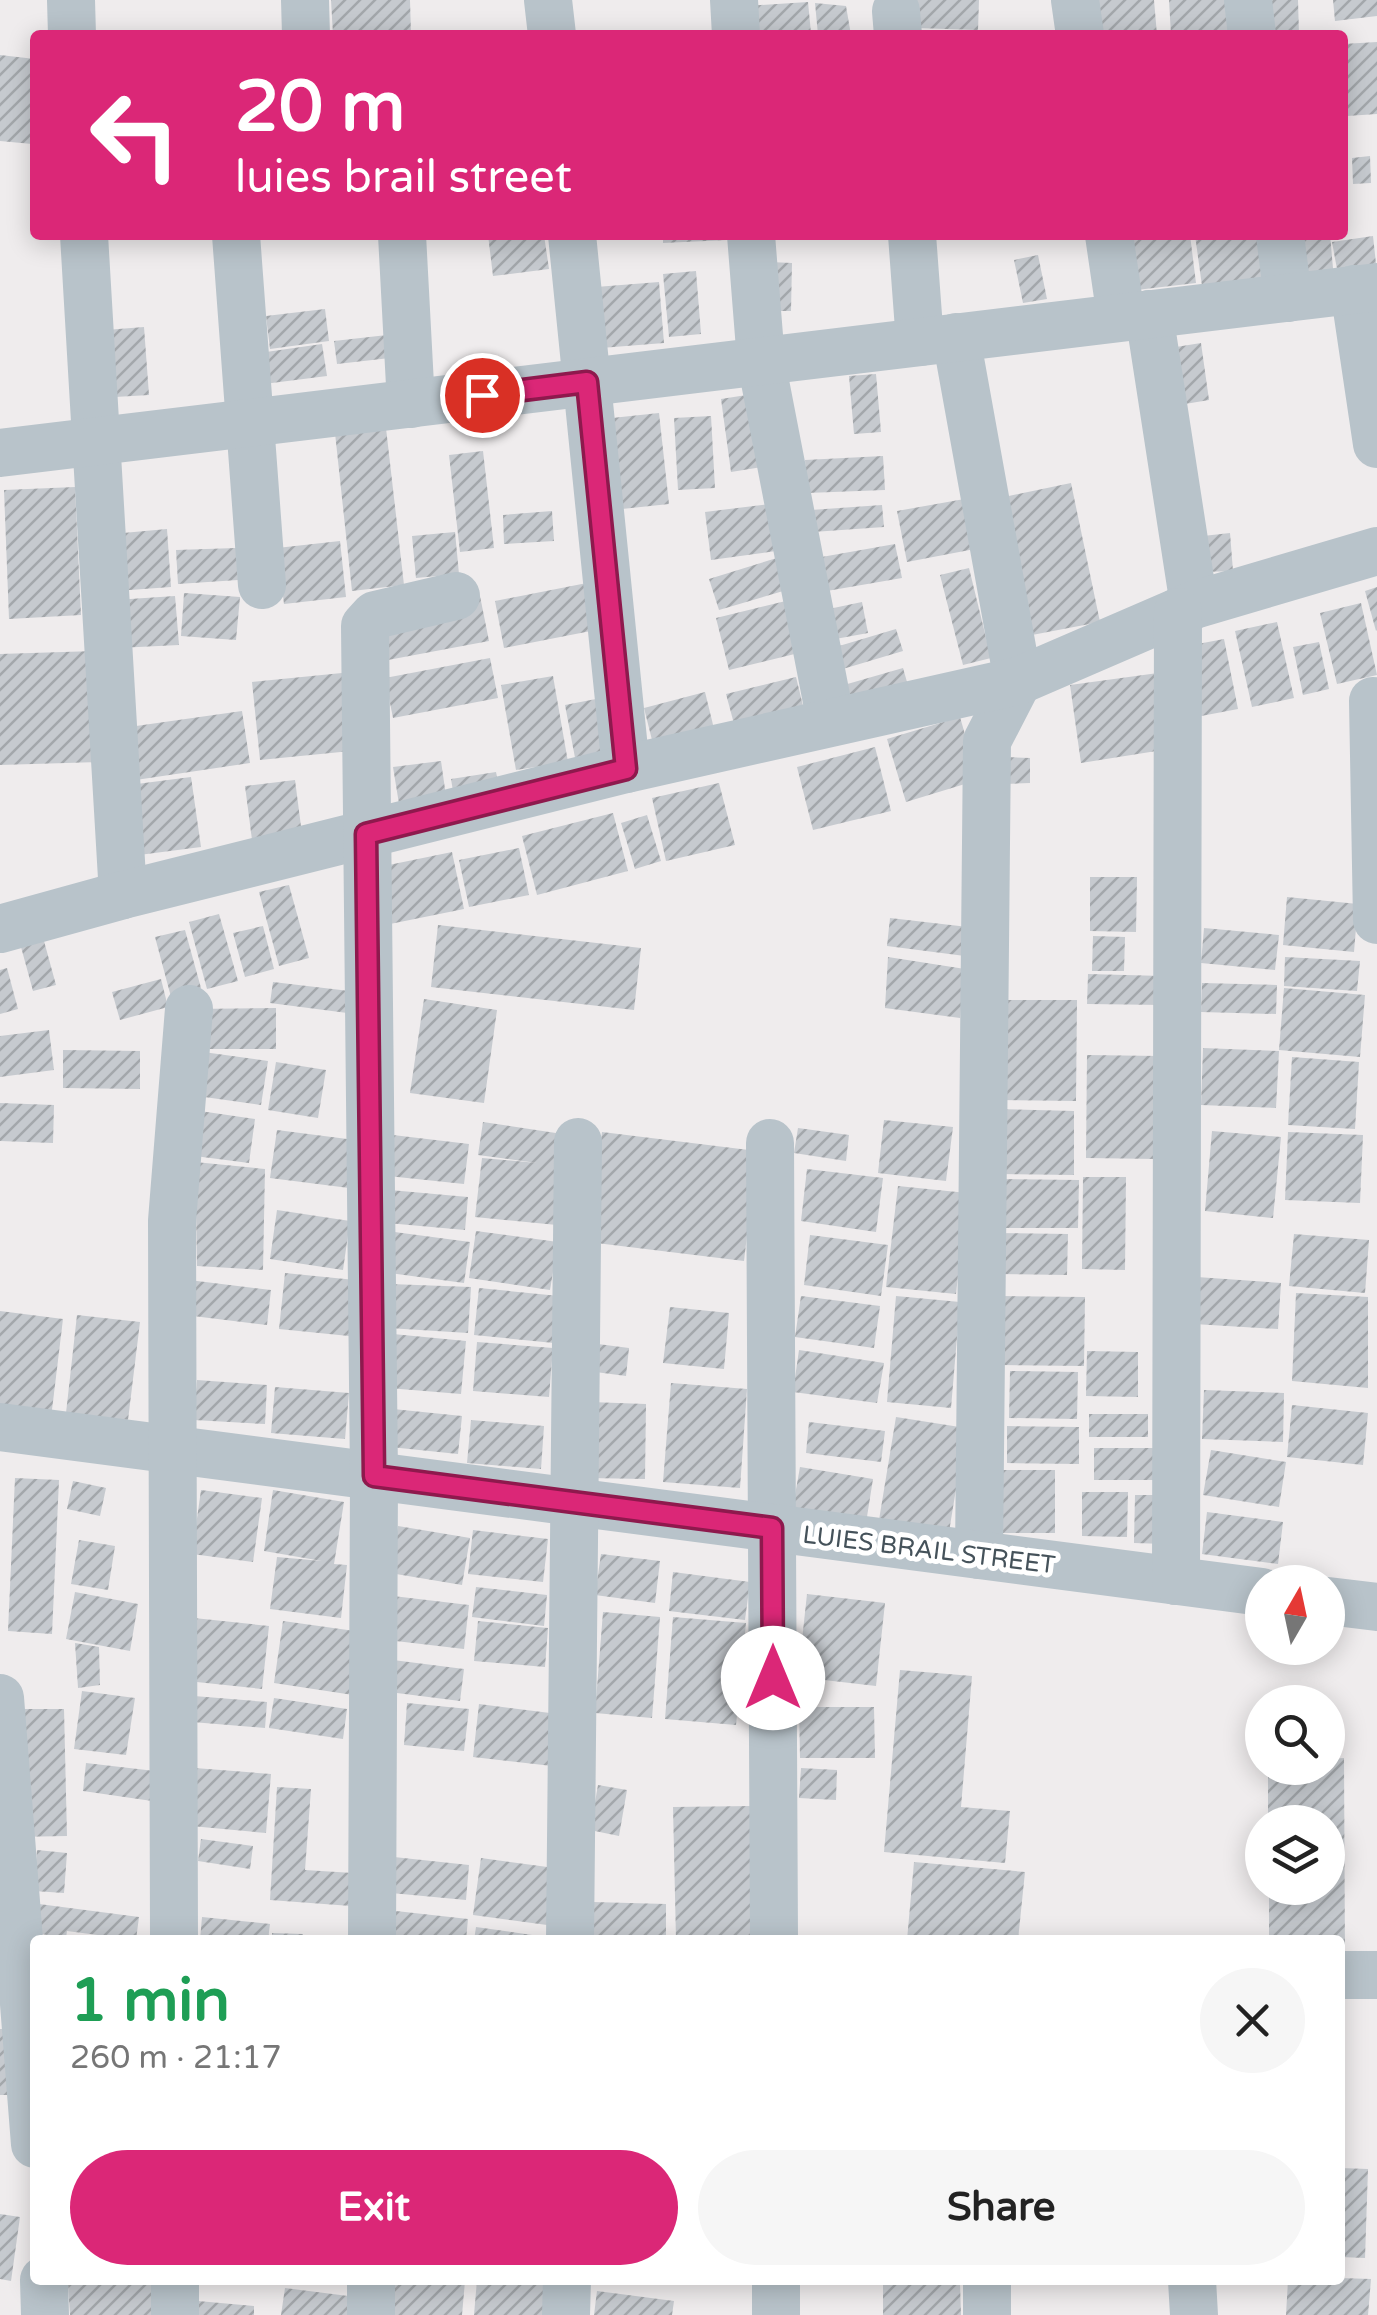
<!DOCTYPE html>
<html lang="en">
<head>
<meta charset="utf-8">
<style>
  body { margin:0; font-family:"Varela Round",sans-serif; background:#f6f6f6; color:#222; height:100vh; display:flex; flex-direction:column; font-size:38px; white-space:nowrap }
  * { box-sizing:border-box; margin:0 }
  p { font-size:32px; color:#767676 }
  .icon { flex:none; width:55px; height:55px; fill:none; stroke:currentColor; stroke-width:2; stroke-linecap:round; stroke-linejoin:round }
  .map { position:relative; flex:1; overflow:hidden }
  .side { position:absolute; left:30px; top:1935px; width:1315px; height:350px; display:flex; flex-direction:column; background:#fff; border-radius:10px; box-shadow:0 5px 25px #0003 }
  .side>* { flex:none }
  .guide { position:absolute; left:30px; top:30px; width:1318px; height:210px; border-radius:10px; box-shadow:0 5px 25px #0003; background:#db2777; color:#fff; overflow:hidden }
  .needle { width:65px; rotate:9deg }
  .tools { position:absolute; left:1245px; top:1565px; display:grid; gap:20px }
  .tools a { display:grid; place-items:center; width:100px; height:100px; border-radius:50%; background:#fff; box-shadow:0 5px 25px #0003; font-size:50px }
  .pin { position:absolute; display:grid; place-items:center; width:85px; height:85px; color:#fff; margin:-42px; border:5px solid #fff; border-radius:50%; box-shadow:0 2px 10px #0007 }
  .me { position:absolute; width:110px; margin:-55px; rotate:0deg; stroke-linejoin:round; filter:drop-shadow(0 0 8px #0008) }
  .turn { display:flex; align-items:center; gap:35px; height:210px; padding:0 40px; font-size:45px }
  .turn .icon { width:130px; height:130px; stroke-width:2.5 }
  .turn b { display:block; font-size:70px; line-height:85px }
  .round { display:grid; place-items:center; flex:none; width:105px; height:105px; border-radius:52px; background:#f6f6f6 }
  .overview { display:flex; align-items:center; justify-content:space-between; height:170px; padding:0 40px }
  h1 { font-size:60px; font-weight:800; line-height:75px; color:#1e9e55 }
  .action { display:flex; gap:20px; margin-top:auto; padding:20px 40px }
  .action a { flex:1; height:115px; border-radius:60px; background:#db2777; color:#fff; font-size:40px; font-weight:800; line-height:115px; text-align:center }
  .action a+a { background:#f6f6f6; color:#222 }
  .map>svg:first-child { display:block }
  .building { fill:url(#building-hatch) }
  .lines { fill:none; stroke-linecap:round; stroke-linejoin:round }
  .minor { stroke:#b8c3ca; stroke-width:48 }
  .route-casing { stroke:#8e194d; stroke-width:25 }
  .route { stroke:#db2777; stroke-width:18 }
  .labels { text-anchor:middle; stroke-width:10; stroke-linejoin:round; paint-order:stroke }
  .street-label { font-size:25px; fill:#45525a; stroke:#fff }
</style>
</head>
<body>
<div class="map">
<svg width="1377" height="2315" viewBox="0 0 1377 2315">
  <defs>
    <pattern id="building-hatch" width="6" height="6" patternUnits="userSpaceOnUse" patternTransform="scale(2.5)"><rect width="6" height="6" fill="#c6cacf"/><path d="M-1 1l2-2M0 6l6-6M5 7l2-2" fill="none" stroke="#a3a7ab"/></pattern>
  </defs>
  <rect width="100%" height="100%" fill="#efeced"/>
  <!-- building -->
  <g class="building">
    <path d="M331 0H410L411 35H333Z"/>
    <path d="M916 0H979L978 30 916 28Z"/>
    <path d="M1098 0H1154L1157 35H1101Z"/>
    <path d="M1169 0H1230L1233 35H1171Z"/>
    <path d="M1267 0H1298L1299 35H1268Z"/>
    <path d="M1333 0H1377V16L1335 21Z"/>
    <path d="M808 2 811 33 748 35 746 6Z"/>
    <path d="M815 3 846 6 851 35H818Z"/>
    <path d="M1377 42V114L1347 116 1343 44Z"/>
    <path d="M0 55 35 59 32 144 0 141Z"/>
    <path d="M1370 156 1371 183 1353 184 1352 158Z"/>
    <path d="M488 235H544L549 269 493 276Z"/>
    <path d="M663 235H727V240L663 243Z"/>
    <path d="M1121 235H1190L1196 283 1128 291Z"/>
    <path d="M1195 235H1258L1264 278 1202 286Z"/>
    <path d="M1290 235H1330L1334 279 1294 283Z"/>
    <path d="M1373 236 1377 273 1339 280 1332 242Z"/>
    <path d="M1038 255 1047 299 1023 303 1014 260Z"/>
    <path d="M770 262 792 263 791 311H770Z"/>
    <path d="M696 271 701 334 669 337 663 274Z"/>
    <path d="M659 282 664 343 601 348 596 287Z"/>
    <path d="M325 309 329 341 270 349 266 316Z"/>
    <path d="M144 327 149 395 98 398 93 331Z"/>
    <path d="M387 335 390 358 337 364 334 341Z"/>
    <path d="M1201 343 1209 400 1185 404 1176 347Z"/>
    <path d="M322 344 327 376 264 384 259 353Z"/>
    <path d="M876 374 881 432 854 434 849 376Z"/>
    <path d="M753 394 762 467 731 472 721 399Z"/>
    <path d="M659 413 669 504 622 509 612 418Z"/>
    <path d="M711 416 715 488 678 490 674 418Z"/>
    <path d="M386 428 404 585 352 591 335 433Z"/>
    <path d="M483 451 494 548 460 552 449 455Z"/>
    <path d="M883 456 885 490 807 493 805 460Z"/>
    <path d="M1071 483 1100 622 1032 635 1004 497Z"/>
    <path d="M75 487 81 615 9 619 4 490Z"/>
    <path d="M970 498 980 548 907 562 897 511Z"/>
    <path d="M777 503 783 550 711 560 705 512Z"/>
    <path d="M882 505 884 527 813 532 811 510Z"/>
    <path d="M552 511 554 541 504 544 503 515Z"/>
    <path d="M167 529 171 587 116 591 112 534Z"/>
    <path d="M455 532 459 574 416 578 412 536Z"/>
    <path d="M1230 533 1233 571 1206 572 1203 536Z"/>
    <path d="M340 541 346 597 284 604 277 548Z"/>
    <path d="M895 544 902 578 821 592 816 558Z"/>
    <path d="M236 548 238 580 178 584 176 550Z"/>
    <path d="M780 557 790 589 719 610 709 579Z"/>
    <path d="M969 568 991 658 963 665 940 575Z"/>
    <path d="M592 582 601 629 504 648 495 601Z"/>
    <path d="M1377 587V630L1376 631 1365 591Z"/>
    <path d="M184 593 240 597 236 640 181 636Z"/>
    <path d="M175 596 179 645 118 648 115 600Z"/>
    <path d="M480 596 489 641 388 660 380 615Z"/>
    <path d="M794 599 807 651 729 670 716 618Z"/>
    <path d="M862 602 868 633 830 640 824 610Z"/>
    <path d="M1361 603 1377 675 1337 684 1320 613Z"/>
    <path d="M1277 622 1294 698 1252 707 1235 631Z"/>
    <path d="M896 629 903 651 836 671 829 649Z"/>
    <path d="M1224 639 1238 709 1196 717 1182 647Z"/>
    <path d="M1319 642 1329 689 1303 695 1293 647Z"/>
    <path d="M95 651 99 762 0 765V654Z"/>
    <path d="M490 658 498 698 393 718 385 678Z"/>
    <path d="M903 668 909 689 844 709 837 687Z"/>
    <path d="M352 672 361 750 260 760 252 682Z"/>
    <path d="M1158 673 1169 749 1081 763 1070 685Z"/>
    <path d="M553 676 568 762 516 770 501 685Z"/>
    <path d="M796 677 806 718 737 735 726 694Z"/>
    <path d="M705 692 717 741 656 756 644 708Z"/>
    <path d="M596 699 608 757 576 763 565 705Z"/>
    <path d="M242 711 250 763 129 781 122 728Z"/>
    <path d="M960 717 978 780 906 802 887 739Z"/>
    <path d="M875 747 891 811 813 830 797 767Z"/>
    <path d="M1005 757 1030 758V783L1005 784Z"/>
    <path d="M441 761 447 803 400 810 393 767Z"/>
    <path d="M496 772 501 796 455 803 451 779Z"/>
    <path d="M191 777 201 847 139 855 129 785Z"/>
    <path d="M295 780 302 834 252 840 245 786Z"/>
    <path d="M719 783 735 845 666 861 652 798Z"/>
    <path d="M613 813 628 871 537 895 522 836Z"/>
    <path d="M647 815 661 861 635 869 621 823Z"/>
    <path d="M519 848 529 895 469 907 459 860Z"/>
    <path d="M452 852 464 909 390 924 379 867Z"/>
    <path d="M1090 877H1137L1136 932 1090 931Z"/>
    <path d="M289 885 309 958 279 966 259 892Z"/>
    <path d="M1287 897 1358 904 1354 952 1283 945Z"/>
    <path d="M219 914 238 981 207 989 189 922Z"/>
    <path d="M890 918 968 927 965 956 887 946Z"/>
    <path d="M438 925 641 948 634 1010 431 987Z"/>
    <path d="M263 926 274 969 245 977 233 933Z"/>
    <path d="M1204 928 1279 935 1275 970 1201 963Z"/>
    <path d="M185 930 201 988 171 997 155 937Z"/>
    <path d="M1093 936 1125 937 1124 971H1092Z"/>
    <path d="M44 941 56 985 33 991 21 947Z"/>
    <path d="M888 957 965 969 960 1018 885 1008Z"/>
    <path d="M1285 957 1360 961 1357 991 1284 986Z"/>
    <path d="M7 968 18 1009 0 1014V970Z"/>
    <path d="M1088 974 1163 976V1005L1087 1004Z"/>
    <path d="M161 979 168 1007 120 1020 112 992Z"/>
    <path d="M273 982 358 992 355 1014 270 1003Z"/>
    <path d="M1202 983 1277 985 1276 1014 1201 1012Z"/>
    <path d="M1284 988 1365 995 1360 1057 1279 1050Z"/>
    <path d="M424 999 497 1010 484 1103 410 1093Z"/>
    <path d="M996 1000H1077L1076 1101 996 1100Z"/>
    <path d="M276 1008V1049H192V1009Z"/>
    <path d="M49 1030 54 1070 0 1077V1036Z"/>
    <path d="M1203 1048 1279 1051 1276 1108 1201 1105Z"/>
    <path d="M63 1050 140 1051V1089L63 1088Z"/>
    <path d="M196 1051 268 1061 261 1105 190 1095Z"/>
    <path d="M1087 1055 1159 1056 1157 1159 1086 1158Z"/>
    <path d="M1292 1057 1359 1062 1355 1129 1288 1125Z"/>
    <path d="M276 1062 326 1070 318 1118 268 1110Z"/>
    <path d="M0 1103 54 1105 53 1143 0 1141Z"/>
    <path d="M997 1109 1074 1111V1175L996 1174Z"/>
    <path d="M193 1110 255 1119 249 1163 187 1155Z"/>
    <path d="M884 1120 953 1127 946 1181 878 1173Z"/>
    <path d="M483 1122 569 1135 557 1225 475 1217 482 1158 537 1163 478 1155Z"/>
    <path d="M798 1128 849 1135 846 1161 794 1153Z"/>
    <path d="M277 1130 355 1140 349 1188 270 1178Z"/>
    <path d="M1212 1131 1281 1137 1273 1218 1205 1211Z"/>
    <path d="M602 1132 757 1151 744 1261 588 1242Z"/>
    <path d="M1288 1132 1363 1135 1360 1203 1285 1200Z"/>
    <path d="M393 1135 469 1144 464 1184 388 1176Z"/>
    <path d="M195 1162 265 1169 263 1270 197 1266Z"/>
    <path d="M807 1169 883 1178 876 1232 801 1221Z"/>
    <path d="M1083 1177H1126L1125 1270 1082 1269Z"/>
    <path d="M999 1179 1079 1180 1078 1228H998Z"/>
    <path d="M898 1186 967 1193 956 1294 886 1287Z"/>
    <path d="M390 1190 468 1197 465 1230 387 1223Z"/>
    <path d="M277 1210 350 1221 343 1270 270 1259Z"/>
    <path d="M387 1231 470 1242 464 1283 382 1272Z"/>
    <path d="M476 1231 558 1242 550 1290 469 1278Z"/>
    <path d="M991 1233 1068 1234 1067 1275 991 1274Z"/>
    <path d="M1294 1234 1369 1240 1365 1293 1289 1286Z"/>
    <path d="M810 1235 888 1245 881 1296 804 1285Z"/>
    <path d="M285 1273 355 1280 349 1336 279 1329Z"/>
    <path d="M1197 1277 1281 1283 1278 1329 1194 1324Z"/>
    <path d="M189 1280 271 1290 267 1325 185 1315Z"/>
    <path d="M390 1284 471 1287 468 1333 388 1328Z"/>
    <path d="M479 1288 559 1296 554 1343 474 1335Z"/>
    <path d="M1296 1293 1368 1297V1388L1292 1381Z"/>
    <path d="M801 1296 880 1306 874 1348 795 1337Z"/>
    <path d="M896 1296 960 1302 951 1408 887 1402Z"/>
    <path d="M1001 1296 1085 1297 1084 1366 1000 1365Z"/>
    <path d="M670 1307 729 1313 724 1369 663 1363Z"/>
    <path d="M0 1311 63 1319 51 1418 0 1412Z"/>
    <path d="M77 1315 140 1322 128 1420 66 1413Z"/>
    <path d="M393 1334 466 1341 461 1394 388 1388Z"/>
    <path d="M477 1342 553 1348 549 1397 473 1391Z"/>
    <path d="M590 1343 629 1348 626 1376 588 1371Z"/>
    <path d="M799 1350 884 1363 877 1403 793 1392Z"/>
    <path d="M1087 1351 1138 1352V1397L1086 1396Z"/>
    <path d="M1010 1371 1078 1372 1077 1419 1009 1418Z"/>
    <path d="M197 1380 267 1385 265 1424 194 1420Z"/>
    <path d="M671 1383 747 1389 740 1488 663 1482Z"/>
    <path d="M275 1387 349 1393 345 1439 271 1433Z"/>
    <path d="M1204 1390 1284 1393 1283 1442 1202 1439Z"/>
    <path d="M590 1402 646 1404 645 1479 588 1478Z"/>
    <path d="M1292 1405 1368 1413 1363 1465 1287 1457Z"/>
    <path d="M393 1409 462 1416 458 1454 390 1447Z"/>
    <rect x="1089" y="1414" width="59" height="23"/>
    <path d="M896 1417 966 1428 949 1532 879 1520Z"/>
    <path d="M471 1420 544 1426 541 1469 467 1463Z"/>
    <path d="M809 1422 885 1431 881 1462 806 1453Z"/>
    <path d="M1007 1426 1079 1427V1464L1007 1463Z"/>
    <path d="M1094 1448H1159L1158 1480H1094Z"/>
    <path d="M1211 1450 1286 1462 1279 1507 1203 1495Z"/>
    <path d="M800 1467 873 1479 866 1523 792 1512Z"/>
    <path d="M1001 1470H1055V1533H999Z"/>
    <path d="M15 1478 59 1480 52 1634 8 1631Z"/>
    <path d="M73 1481 106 1488 100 1516 67 1509Z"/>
    <path d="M201 1490 262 1498 253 1562 192 1554Z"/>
    <path d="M273 1490 344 1502 334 1564 347 1565 341 1618 270 1609 277 1557 322 1561 264 1551Z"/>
    <path d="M1082 1492H1128L1127 1537 1082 1536Z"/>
    <path d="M1135 1495H1165V1544L1134 1543Z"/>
    <path d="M1207 1512 1283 1522 1278 1564 1202 1554Z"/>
    <path d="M398 1526 470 1538 462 1585 390 1573Z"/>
    <path d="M473 1530 548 1539 543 1582 468 1574Z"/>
    <path d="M79 1540 115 1546 108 1590 71 1584Z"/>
    <path d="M601 1554 660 1561 655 1603 595 1595Z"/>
    <path d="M673 1572 750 1582 745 1620 669 1611Z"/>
    <path d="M476 1587 547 1595 544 1626 472 1617Z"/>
    <path d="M75 1592 138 1604 130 1651 66 1639Z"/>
    <path d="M807 1594 885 1603 876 1686 798 1677Z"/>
    <path d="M393 1596 469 1605 464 1649 387 1640Z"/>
    <path d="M603 1612 660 1617 652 1718 595 1713Z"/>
    <path d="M673 1617 746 1623 736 1725 665 1719Z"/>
    <path d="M194 1618 269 1626 262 1689 187 1681Z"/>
    <path d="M283 1621 362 1632 353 1695 274 1683Z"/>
    <path d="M478 1621 548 1628 545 1667 474 1661Z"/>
    <path d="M75 1643 99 1647 100 1685 78 1688Z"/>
    <path d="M393 1660 464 1669 460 1701 389 1692Z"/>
    <path d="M900 1670 972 1676 961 1807 1010 1811 1005 1863 884 1852Z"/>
    <path d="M82 1691 135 1698 126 1755 74 1749Z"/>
    <path d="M194 1696 267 1702 265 1728 192 1722Z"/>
    <path d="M274 1698 347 1709 343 1739 269 1728Z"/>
    <path d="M407 1703 469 1709 464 1751 404 1745Z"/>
    <path d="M479 1704 558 1714 552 1766 473 1757Z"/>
    <path d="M799 1707H874L875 1758H800Z"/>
    <path d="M12 1709H64L67 1836 15 1837Z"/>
    <path d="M1344 1758 1345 1958H1340V1940H1269V1888H1328V1822H1268V1768H1328V1759Z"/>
    <path d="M86 1763 155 1771 152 1801 83 1791Z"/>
    <path d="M195 1768 271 1774 266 1833 191 1826Z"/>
    <path d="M801 1768 837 1770 836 1800 799 1798Z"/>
    <path d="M598 1785 627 1790 619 1836 590 1830Z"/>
    <path d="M277 1787 311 1789 305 1870 353 1873 351 1906 270 1900Z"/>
    <path d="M751 1806 755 1940H676L673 1807Z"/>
    <path d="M201 1839 253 1846 250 1869 198 1861Z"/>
    <path d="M37 1850 67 1853 64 1893 34 1891Z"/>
    <path d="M394 1857 469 1865 466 1900 391 1893Z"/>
    <path d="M481 1858 555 1868 547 1925 473 1915Z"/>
    <path d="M914 1862 1025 1872 1018 1940H907Z"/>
    <path d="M593 1902 666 1904V1939L593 1937Z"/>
    <path d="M39 1904 139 1917 136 1940 67 1931 66 1938 35 1933Z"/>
    <path d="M396 1911 468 1919 466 1940H394Z"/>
    <path d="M202 1917 270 1924 268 1940H200Z"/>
    <path d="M476 1927 539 1936V1940H474Z"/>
    <path d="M272 1933 303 1934V1940H272Z"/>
    <path d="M0 2029H12L11 2095H0Z"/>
    <path d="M1340 2168 1368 2169 1365 2258 1340 2257Z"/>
    <path d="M0 2214 20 2217 11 2281 0 2279Z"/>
    <path d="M1340 2278 1371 2279 1368 2315H1286L1288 2280Z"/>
    <path d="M119 2280H157L160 2315H70L68 2284Z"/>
    <path d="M392 2280 465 2281 462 2315H389Z"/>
    <path d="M477 2280 557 2285 554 2315H474Z"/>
    <path d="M960 2283 961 2315H883V2285Z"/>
    <path d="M285 2288 364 2298 361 2315H281Z"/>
    <path d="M597 2291 674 2301 672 2315H594Z"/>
    <path d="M198 2301 254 2306V2315H196Z"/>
  </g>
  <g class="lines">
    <!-- minor -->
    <g class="minor">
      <path d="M71 0 72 35"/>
      <path d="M305 0 306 35"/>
      <path d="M548 0 552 35"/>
      <path d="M734 0 736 35"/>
      <path d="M1075 0 1080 35"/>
      <path d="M1248 0 1252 35"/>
      <path d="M896 11 898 35"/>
      <path d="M84 235 123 895"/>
      <path d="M236 235 262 585"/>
      <path d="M402 235 411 404"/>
      <path d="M572 235 626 769"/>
      <path d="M751 235 761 361 831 722"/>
      <path d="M912 235 920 342"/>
      <path d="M1109 235 1121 317"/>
      <path d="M1280 235 1288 298"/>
      <path d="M1354 289 1377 444"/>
      <path d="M1149 314 1194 605"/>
      <path d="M956 337 1018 681 987 741 979 1555"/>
      <path d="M0 453 1377 287"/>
      <path d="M1373 701 1377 920"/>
      <path d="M0 929 123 895 626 769 1018 681 1194 605 1377 551"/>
      <path d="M770 1143 774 1940"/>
      <path d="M0 1427 1262 1592"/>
      <path d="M1176 1581 1178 612"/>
      <path d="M1328 1601 1377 1607"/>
      <path d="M0 1698 35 2144"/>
      <path d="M174 1940 172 1221 189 1009"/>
      <path d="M372 1940 374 1477 365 626 375 615 456 596"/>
      <path d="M570 1940 578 1142"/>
      <path d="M1340 1975H1377"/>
      <path d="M44 2280 45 2315"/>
      <path d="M175 2280V2315"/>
      <path d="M776 2280V2315"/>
      <path d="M987 2280V2315"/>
      <path d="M1192 2280 1194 2315"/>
      <path d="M371 2315V2280"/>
      <path d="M566 2315 567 2280"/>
    </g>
  </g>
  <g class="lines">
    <defs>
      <path id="route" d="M482 395 587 382 626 769 366 834 374 1476 772 1528 773 1678"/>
    </defs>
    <!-- route casing -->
    <use href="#route" class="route-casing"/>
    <!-- route -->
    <use href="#route" class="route"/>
  </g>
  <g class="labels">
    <!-- street labels -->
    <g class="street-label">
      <text transform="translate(929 1549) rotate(7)" y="9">LUIES BRAIL STREET</text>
    </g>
  </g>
</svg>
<div class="tools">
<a><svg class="needle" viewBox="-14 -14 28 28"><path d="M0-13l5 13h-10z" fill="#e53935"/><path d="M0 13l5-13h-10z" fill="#767676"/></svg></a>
<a><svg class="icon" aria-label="search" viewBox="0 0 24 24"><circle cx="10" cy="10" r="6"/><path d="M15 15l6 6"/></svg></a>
<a><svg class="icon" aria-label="layers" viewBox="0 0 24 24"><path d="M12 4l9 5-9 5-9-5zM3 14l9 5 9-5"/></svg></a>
</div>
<div class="pin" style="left:482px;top:395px;background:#d93025"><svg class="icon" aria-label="arrive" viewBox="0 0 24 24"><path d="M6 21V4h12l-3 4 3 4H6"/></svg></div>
<svg class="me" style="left:773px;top:1678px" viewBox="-20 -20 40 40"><circle r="19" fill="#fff"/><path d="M0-13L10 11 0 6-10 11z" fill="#db2777"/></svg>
<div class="guide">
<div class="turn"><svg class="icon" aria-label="left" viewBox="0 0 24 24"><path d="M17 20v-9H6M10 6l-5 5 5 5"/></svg><div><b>20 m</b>luies brail street</div></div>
</div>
<section class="side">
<div class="overview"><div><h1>1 min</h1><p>260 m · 21:17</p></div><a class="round"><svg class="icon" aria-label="close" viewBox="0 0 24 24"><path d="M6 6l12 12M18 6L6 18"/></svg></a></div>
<div class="action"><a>Exit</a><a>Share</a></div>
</section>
</div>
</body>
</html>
